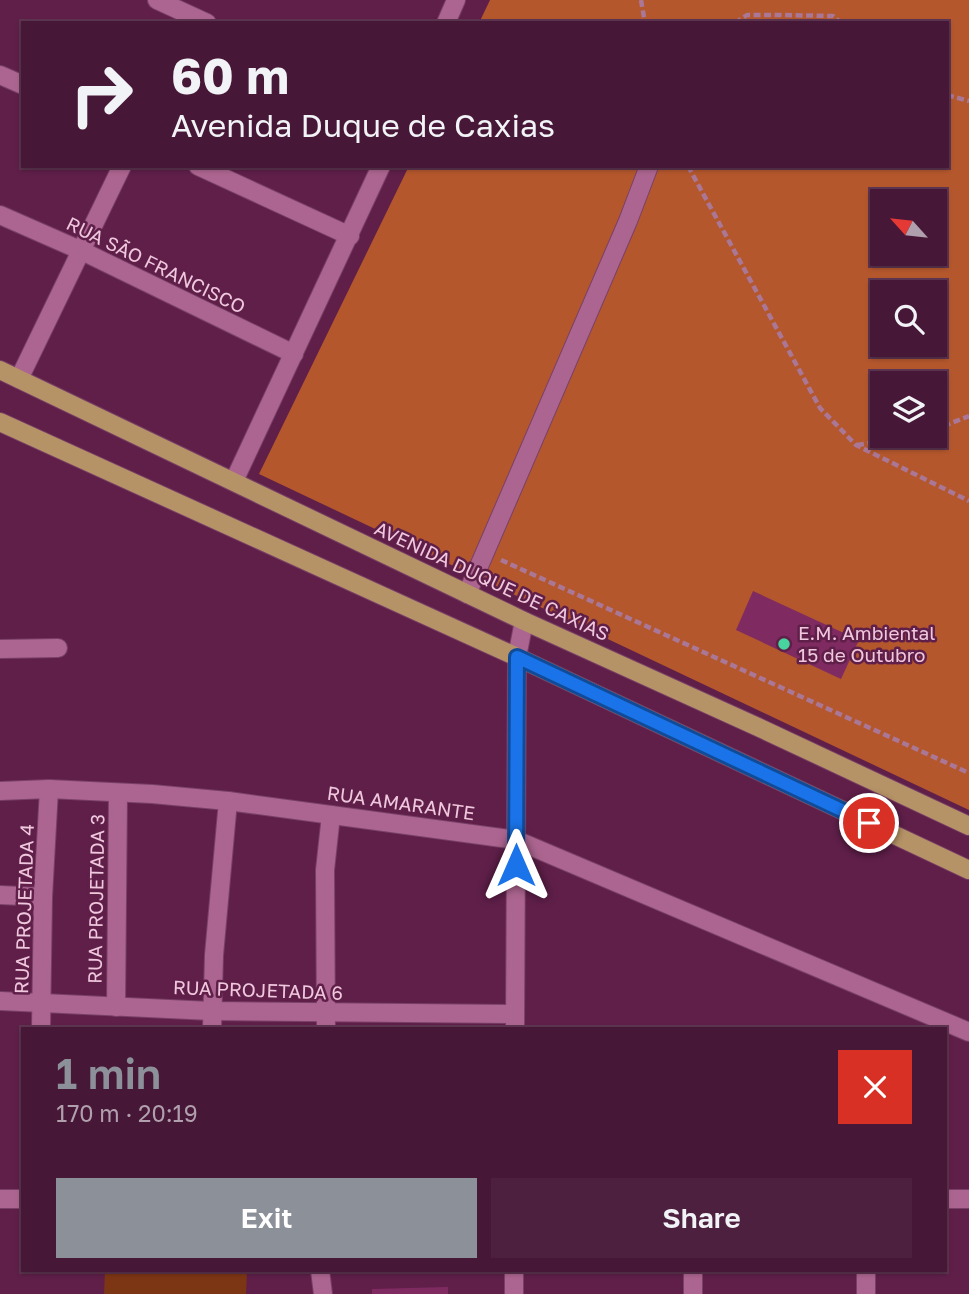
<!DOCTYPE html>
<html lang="en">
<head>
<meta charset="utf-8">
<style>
  body { margin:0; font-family:"Golos Text",sans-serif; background:#4e203f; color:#f1f3f6; height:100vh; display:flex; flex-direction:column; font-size:26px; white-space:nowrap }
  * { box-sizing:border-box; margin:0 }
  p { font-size:23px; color:#b09fad }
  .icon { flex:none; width:38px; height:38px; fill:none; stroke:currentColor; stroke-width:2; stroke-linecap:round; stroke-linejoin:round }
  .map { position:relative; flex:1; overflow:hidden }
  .details { position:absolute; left:21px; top:1027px; width:926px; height:245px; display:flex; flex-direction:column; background:#471737; border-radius:0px; box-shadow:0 2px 5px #0004,0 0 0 2px #5f3652 }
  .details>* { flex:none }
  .banner { position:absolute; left:21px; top:21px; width:928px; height:147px; border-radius:0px; box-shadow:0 2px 5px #0004,0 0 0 2px #5f3652; background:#471737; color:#f1f3f6; overflow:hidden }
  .needle { width:46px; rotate:297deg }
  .tools { position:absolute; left:870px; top:189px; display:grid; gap:14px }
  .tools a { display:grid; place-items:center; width:77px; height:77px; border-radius:0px; background:#471737; box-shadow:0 2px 5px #0004,0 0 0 2px #5f3652; font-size:35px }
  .pin { position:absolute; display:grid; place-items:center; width:60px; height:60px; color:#fff; margin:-30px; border:4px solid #fff; border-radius:50%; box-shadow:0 2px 7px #0007 }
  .me { position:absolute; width:77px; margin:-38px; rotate:0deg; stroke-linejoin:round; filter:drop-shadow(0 0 5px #0008) }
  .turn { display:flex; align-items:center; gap:24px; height:147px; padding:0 35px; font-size:32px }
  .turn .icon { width:91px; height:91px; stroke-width:2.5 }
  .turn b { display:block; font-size:49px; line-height:60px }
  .round { display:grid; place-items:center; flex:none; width:74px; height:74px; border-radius:0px; background:#4e203f }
  .summary { display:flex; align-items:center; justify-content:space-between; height:119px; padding:0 35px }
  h1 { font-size:42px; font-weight:600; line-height:52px; color:#8c9099 }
  .cta { display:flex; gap:14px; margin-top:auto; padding:14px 35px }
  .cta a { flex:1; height:80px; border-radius:0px; background:#8c9099; color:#fff; font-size:28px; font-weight:600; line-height:80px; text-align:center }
  .cta a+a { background:#4e203f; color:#f1f3f6 }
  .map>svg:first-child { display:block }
  .green { fill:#7d3614 }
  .forest { fill:#b4572d; fill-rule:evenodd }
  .building { fill:#7f2b62 }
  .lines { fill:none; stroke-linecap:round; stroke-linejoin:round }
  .minor-casing { stroke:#794067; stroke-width:20 }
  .major-casing { stroke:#794067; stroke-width:20 }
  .path { stroke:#aa7796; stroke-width:4.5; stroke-dasharray:7 3.5; stroke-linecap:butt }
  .minor { stroke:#ac6590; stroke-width:18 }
  .major { stroke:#b69366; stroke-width:18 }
  .route-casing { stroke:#114b97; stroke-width:18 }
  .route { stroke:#1a73e8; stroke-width:12 }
  .poi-dot { fill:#47d49e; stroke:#5f1f49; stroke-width:2.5 }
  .labels { text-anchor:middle; stroke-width:5; stroke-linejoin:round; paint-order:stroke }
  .street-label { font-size:19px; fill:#f0c8de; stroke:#5f1f49 }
  .poi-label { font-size:19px; fill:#f0c8de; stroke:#5f1f49; text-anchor:start }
</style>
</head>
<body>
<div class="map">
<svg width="969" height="1294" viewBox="0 0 969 1294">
  <rect width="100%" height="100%" fill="#5f1f49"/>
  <!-- green -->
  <path class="green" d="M105 1271H247L246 1294H104Z"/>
  <!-- forest -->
  <path class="forest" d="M490 0H969V810L259 474 409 166H947V23H479ZM882 201H934V254H882ZM882 292H934V345H882ZM882 383H934V436H882Z"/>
  <!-- building -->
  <g class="building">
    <path d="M753 591 859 640 841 679 736 630Z"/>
    <path d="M448 1287V1294H372V1289Z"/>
  </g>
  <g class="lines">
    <defs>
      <g id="minor">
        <path d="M157 0 207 23"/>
        <path d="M446 23 456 0"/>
        <path d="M0 75 23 85"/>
        <path d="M198 166 350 236"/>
        <path d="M0 215 82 251 294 354"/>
        <path d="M19 379 122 166"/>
        <path d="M234 481 381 166"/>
        <path d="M467 594 628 221 649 166"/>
        <path d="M0 649 58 648"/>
        <path d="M0 791 49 789 152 794 228 801 516 840 969 1032"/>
        <path d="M0 895 43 897"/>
        <path d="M0 1001 211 1011 515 1014"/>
        <path d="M116 1007 118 793"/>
        <path d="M41 1029 43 897 49 789"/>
        <path d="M212 1029 214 955 228 801"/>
        <path d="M326 1029 325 870 331 815"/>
        <path d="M515 1029 517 657 524 621"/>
        <path d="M0 1199H23"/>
        <path d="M945 1199H969"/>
        <path d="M320 1270 323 1294"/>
        <path d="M693 1270V1294"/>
        <path d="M866 1270V1294"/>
        <path d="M514 1294V1270"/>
      </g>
      <g id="major">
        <path d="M0 370 524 621 760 728 969 826"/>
        <path d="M0 422 517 657 969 870"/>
      </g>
    </defs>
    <!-- minor casing -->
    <use href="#minor" class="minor-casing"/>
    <!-- major casing -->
    <use href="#major" class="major-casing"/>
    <!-- path -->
    <g class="path">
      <path d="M641 0 645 23"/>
      <path d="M735 23 747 15H781L833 16 841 23"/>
      <path d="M947 95 969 101"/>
      <path d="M688 166 820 408 856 445 969 501"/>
      <path d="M934 430 969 416"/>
      <path d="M857 445 919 436"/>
      <path d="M501 560 969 773"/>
    </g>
    <!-- minor -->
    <use href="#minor" class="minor"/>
    <!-- major -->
    <use href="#major" class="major"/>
  </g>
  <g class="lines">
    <defs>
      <path id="route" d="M516 865 517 657 869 823"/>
    </defs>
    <!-- route casing -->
    <use href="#route" class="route-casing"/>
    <!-- route -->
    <use href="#route" class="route"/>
  </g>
  <!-- markers -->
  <circle class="poi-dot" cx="784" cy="644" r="7"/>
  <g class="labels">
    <!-- street labels -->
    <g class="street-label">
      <text transform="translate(156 265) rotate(26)" y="7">RUA SÃO FRANCISCO</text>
      <text transform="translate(492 581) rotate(25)" y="7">AVENIDA DUQUE DE CAXIAS</text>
      <text transform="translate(401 803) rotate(8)" y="7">RUA AMARANTE</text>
      <text transform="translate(96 899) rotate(-89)" y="7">RUA PROJETADA 3</text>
      <text transform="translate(24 909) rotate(-88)" y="7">RUA PROJETADA 4</text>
      <text transform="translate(258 990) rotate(2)" y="7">RUA PROJETADA 6</text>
    </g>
    <!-- poi labels -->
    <g class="poi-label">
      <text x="798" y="640">E.M. Ambiental<tspan x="798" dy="22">15 de Outubro</tspan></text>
    </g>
  </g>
</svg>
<div class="tools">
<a><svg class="needle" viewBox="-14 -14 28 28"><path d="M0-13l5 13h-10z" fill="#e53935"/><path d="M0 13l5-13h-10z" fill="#b09fad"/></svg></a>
<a><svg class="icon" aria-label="search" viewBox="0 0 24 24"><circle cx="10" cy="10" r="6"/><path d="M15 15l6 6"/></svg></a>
<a><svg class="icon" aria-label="layers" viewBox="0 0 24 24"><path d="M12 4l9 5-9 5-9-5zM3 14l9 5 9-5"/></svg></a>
</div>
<div class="pin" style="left:869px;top:823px;background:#d93025"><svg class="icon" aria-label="arrive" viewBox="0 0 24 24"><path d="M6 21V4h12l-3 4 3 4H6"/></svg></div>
<svg class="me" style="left:516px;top:865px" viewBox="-20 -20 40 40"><path d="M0-17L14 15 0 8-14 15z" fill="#1a73e8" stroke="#fff" stroke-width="4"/></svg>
<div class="banner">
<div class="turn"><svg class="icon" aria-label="right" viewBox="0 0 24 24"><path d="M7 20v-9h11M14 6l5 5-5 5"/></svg><div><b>60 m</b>Avenida Duque de Caxias</div></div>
</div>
<section class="details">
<div class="summary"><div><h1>1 min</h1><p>170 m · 20:19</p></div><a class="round" style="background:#d93025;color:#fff"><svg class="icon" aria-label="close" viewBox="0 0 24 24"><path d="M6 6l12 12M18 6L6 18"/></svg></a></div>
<div class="cta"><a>Exit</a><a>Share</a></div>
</section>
</div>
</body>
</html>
